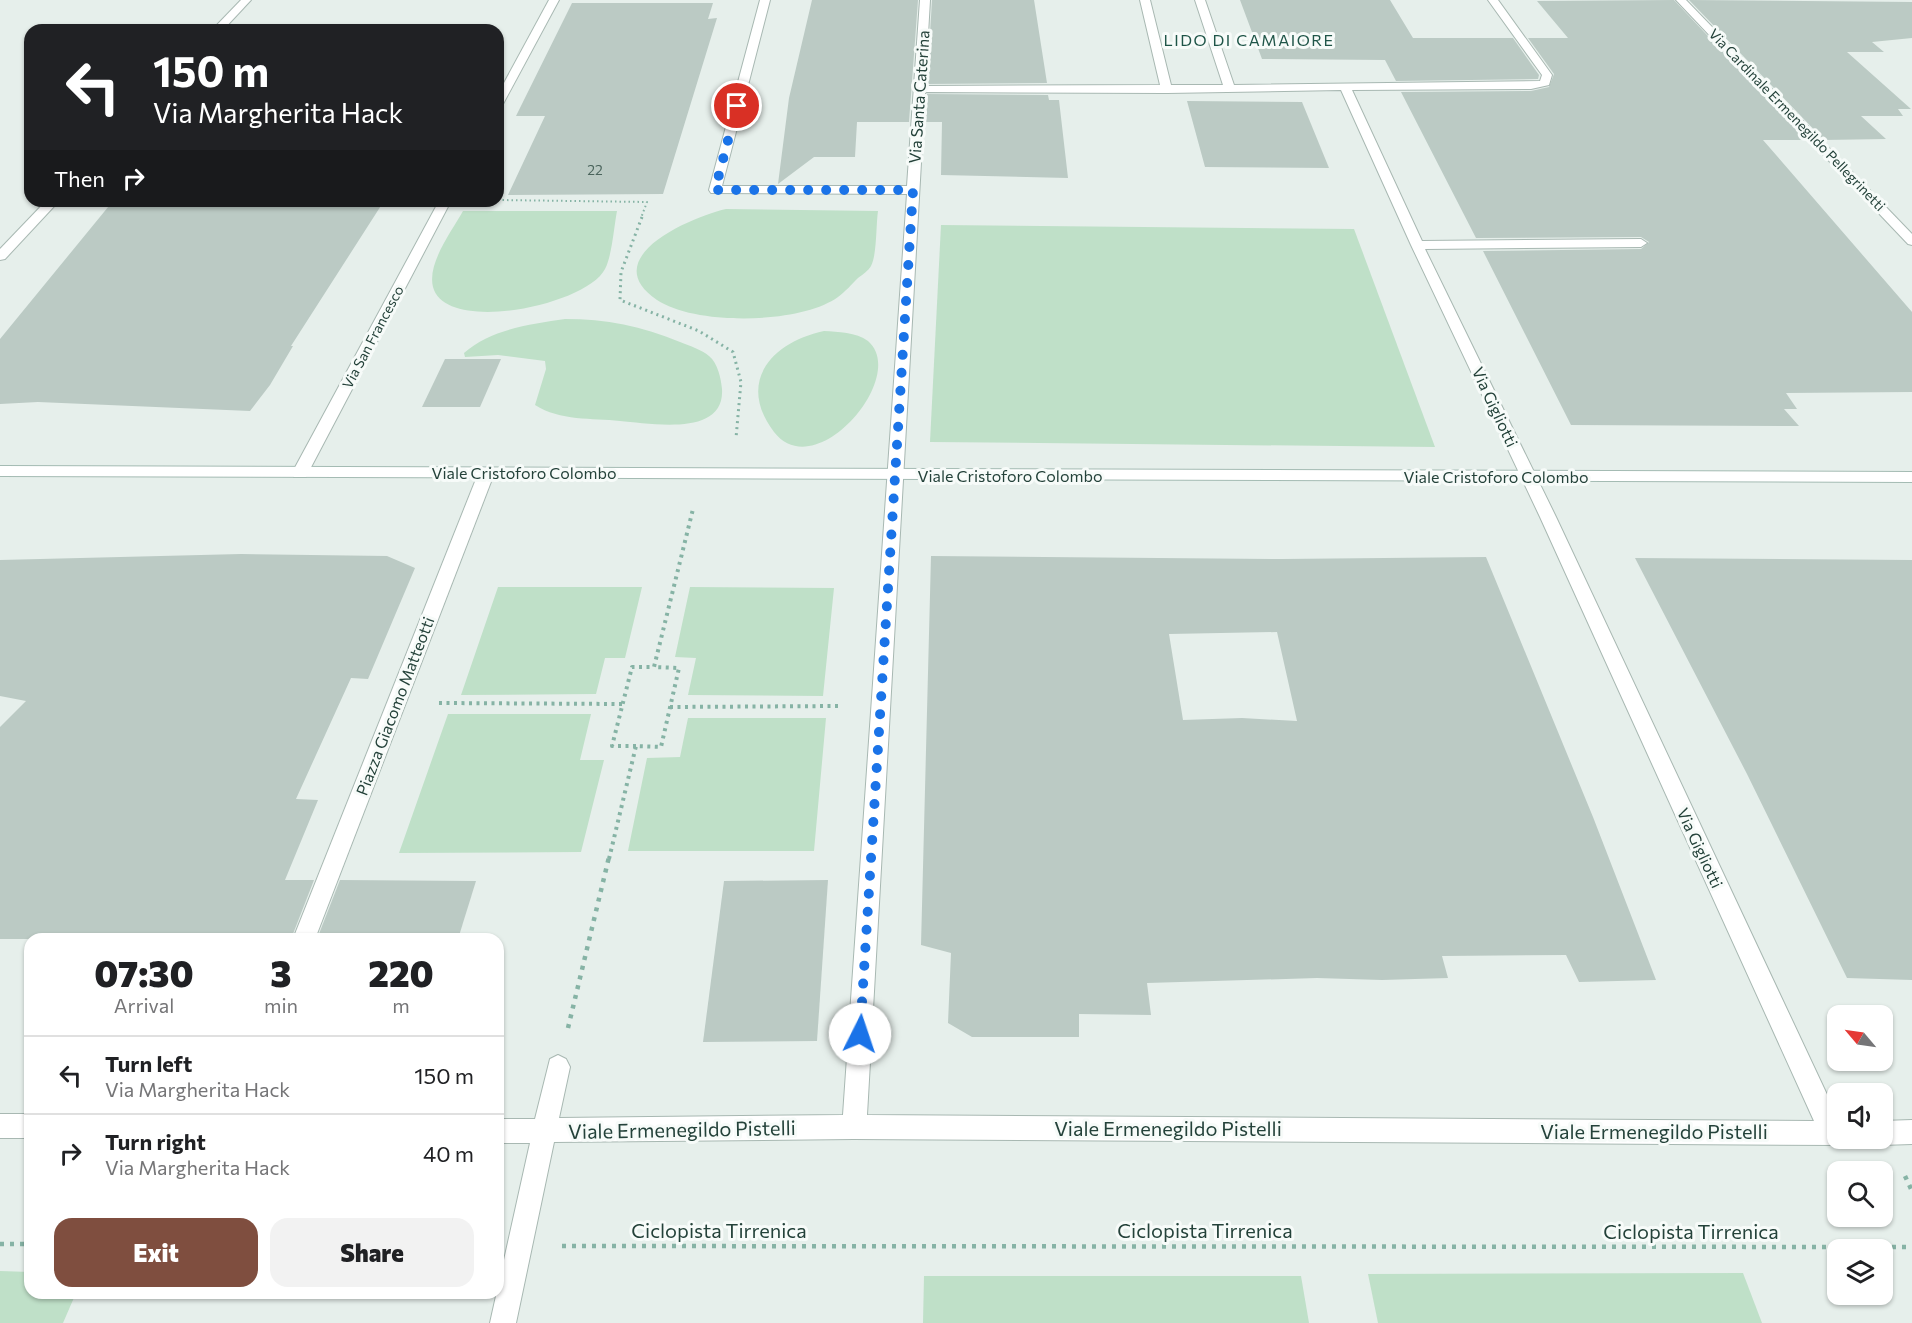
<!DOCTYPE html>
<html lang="en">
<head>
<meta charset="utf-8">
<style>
  body { margin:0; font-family:Commissioner,sans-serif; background:#f2f2f2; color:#202124; height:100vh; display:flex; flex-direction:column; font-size:22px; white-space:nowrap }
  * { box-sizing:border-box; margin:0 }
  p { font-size:20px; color:#757577 }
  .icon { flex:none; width:33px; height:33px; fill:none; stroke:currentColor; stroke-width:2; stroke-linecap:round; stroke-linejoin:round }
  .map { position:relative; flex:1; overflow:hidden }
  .panel { position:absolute; left:24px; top:933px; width:480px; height:366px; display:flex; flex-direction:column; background:#fff; border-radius:18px; box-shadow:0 2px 4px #0004 }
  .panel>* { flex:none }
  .guide { position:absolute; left:24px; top:24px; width:480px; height:183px; border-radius:18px; box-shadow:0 2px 4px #0004; background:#202124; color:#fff; overflow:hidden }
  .needle { width:39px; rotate:299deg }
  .fabs { position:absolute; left:1827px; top:1005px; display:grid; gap:12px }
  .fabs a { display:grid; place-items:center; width:66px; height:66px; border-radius:12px; background:#fff; box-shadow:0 2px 4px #0004; font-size:30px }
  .pin { position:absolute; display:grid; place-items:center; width:51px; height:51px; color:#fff; margin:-26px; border:3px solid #fff; border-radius:50%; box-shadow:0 2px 6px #0007 }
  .me { position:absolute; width:66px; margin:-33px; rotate:4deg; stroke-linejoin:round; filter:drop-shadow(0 0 4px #0008) }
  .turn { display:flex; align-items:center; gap:21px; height:126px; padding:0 30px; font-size:27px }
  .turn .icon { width:78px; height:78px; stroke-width:2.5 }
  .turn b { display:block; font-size:42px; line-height:51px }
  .then { display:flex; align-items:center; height:57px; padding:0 30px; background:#0003; gap:12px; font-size:22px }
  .eta { display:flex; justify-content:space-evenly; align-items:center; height:102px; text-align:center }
  .eta b { font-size:36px; font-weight:800; line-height:42px }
  .action { display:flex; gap:12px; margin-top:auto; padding:12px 30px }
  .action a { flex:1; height:69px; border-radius:18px; background:#7f4e3f; color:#fff; font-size:24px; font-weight:800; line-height:69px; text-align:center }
  .action a+a { background:#f2f2f2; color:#202124 }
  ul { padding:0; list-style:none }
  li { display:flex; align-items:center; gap:18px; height:78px; padding:0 30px; border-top:2px solid #e0e0e0 }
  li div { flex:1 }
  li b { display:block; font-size:22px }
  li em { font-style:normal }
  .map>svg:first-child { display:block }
  .green { fill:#bfe0c8 }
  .building { fill:#bbcac4; fill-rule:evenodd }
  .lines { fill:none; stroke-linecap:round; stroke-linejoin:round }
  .street-casing { stroke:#a8b8b2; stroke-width:2 }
  .secondary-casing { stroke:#a4bbb3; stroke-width:2 }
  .path-far3 { stroke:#86b3a5; stroke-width:2; stroke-dasharray:1.5 3; stroke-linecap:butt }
  .path-far2 { stroke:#86b3a5; stroke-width:3; stroke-dasharray:2 4; stroke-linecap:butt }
  .path-far1 { stroke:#86b3a5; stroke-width:4; stroke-dasharray:3 4.5; stroke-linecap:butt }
  .path { stroke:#86b3a5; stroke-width:4.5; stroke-dasharray:4 6; stroke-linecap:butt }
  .street { fill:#fff; fill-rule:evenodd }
  .secondary { fill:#fff; fill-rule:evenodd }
  .route { stroke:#1a73e8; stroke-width:10; stroke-dasharray:0 18 }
  .labels { text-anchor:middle; stroke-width:6; stroke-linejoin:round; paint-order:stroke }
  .far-street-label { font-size:14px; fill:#24423a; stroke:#f7fbf9 }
  .number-label { font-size:14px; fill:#4a645c }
  .far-quarter-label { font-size:16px; letter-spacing:1.5px; fill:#1f5548; stroke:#f7fbf9 }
  .street-label { font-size:16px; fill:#24423a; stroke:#f7fbf9 }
  .near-street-label { font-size:20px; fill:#24423a; stroke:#f7fbf9 }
</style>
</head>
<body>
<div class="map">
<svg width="1912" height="1323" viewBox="0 0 1912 1323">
  <rect width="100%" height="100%" fill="#e6efeb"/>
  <!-- green -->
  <g class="green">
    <path d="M726 209 878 211C876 224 877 255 871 266 869 270 862 275 858 278 852 284 845 292 838 297 801 324 696 326 657 300 595 258 691 217 726 209Z"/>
    <path d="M463 211H617C614 226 612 256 605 269 587 305 446 335 433 287 427 263 452 231 463 211Z"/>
    <path d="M941 225 1354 229 1435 447 930 442Z"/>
    <path d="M565 319C606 319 642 326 680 342 690 346 702 350 709 356 718 363 721 379 722 389 725 438 649 423 620 421 592 418 560 421 535 405L546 369 545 361 498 355 465 357 464 353C491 329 531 324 565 319Z"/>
    <path d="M824 331C838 332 856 332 868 341 909 376 816 486 774 432 736 382 772 342 824 331Z"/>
    <path d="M498 587H642L625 658H605L596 694 461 695Z"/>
    <path d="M690 587 834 588 823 696 688 695 696 658 675 657Z"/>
    <path d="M448 714H591L580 760H604L581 852 399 853Z"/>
    <path d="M688 718H826L814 851H628L647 758 680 757Z"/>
    <path d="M0 1271 30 1272V1293H76L63 1323H0Z"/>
    <path d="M1743 1273 1762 1323H1378L1368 1274Z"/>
    <path d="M924 1276H1301L1309 1323H923Z"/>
  </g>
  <!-- building -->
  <g class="building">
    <path d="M812 0H918L909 122H857L855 157H814L778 184 789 98Z"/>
    <path d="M932 0H1034L1047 83 927 84Z"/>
    <path d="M1240 0H1390L1413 38H1513L1539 75 1538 79 1396 81 1385 60 1262 59Z"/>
    <path d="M1674 0 1806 140H1763L1912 312V392L1786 393 1797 409H1784L1799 426 1571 425 1483 251 1641 249 1649 242 1641 237 1476 238 1401 92 1531 91 1549 87 1554 74 1528 38H1568L1537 1Z"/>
    <path d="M1689 0 1912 2V38L1872 42 1884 52H1847L1911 109H1898L1903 116H1861L1886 139 1824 140Z"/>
    <path d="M572 3H713L708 19 717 18 663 194 508 195 545 116H516Z"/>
    <path d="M927 94 1048 95 1049 100H1059L1068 178 941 175 942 122H926Z"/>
    <path d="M1187 101 1302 102 1329 168 1205 167Z"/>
    <path d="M113 201H384L291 346H293L270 385 250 411 38 402 0 404V339Z"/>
    <path d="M445 359H501L480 407H422Z"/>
    <path d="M241 554 387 556 415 568 368 679 351 678 296 799 318 800 285 880H314L291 939H0V727L26 701 0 696V560Z"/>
    <path d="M931 556 1282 559 1486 557 1593 817 1656 980 1579 982 1566 955 1442 956 1448 978 1382 980 1317 978 1147 983 1151 1015 1079 1014V1037H972L948 1023 951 953 921 945ZM1277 632 1297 721 1242 718 1183 720 1169 634Z"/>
    <path d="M1635 558 1912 560V980L1847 978 1747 774Z"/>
    <path d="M340 880 476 881 458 939H317Z"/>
    <path d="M828 880 817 1041 703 1042 724 881Z"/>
  </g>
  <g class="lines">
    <defs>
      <g id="street">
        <path d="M241 0H251L223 30H212Z"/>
        <path d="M549 0H559L503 104 498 107V94Z"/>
        <path d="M760 0H770L722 186H907L920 0H930L925 86 1160 85 1140 0H1150L1171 85H1223L1195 0H1205L1234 85 1540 81 1542 75 1488 0H1498L1552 75 1549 85 1531 89 1352 90 1422 241 1641 239 1647 243 1641 247 1425 249 1556 517 1838 1118V1138H1848L1846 1141 1838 1145 854 1139 554 1142 516 1323H490L530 1143H498V1119H535L550 1059 558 1055 566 1059 570 1067 559 1118 843 1115 907 194 711 193 709 190ZM1341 90 1411 245 1540 517 1814 1121 867 1115 925 92 1167 93Z"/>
        <path d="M1676 0H1686L1912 234V245L1908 244Z"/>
        <path d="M46 201H59L5 259 0 260V249Z"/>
        <path d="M439 201H451L308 473 306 477H294L292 473Z"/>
        <path d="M486 469 494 474 315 939H293L478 474Z"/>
        <rect x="0" y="1114" width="30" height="24"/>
        <path d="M1912 1120V1144L1882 1145 1874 1141 1872 1138H1882V1121Z"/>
      </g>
      <path id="secondary" d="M0 466 1912 472V482L0 476Z"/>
    </defs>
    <!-- street casing -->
    <use href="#street" class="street-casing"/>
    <!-- secondary casing -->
    <use href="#secondary" class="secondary-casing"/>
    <!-- path-far3 -->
    <path class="path-far3" d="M498 200 647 202 641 218"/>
    <!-- path-far2 -->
    <path class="path-far2" d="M642 217 621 272 620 300 699 331 733 352 741 382 736 438"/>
    <!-- path-far1 -->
    <g class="path-far1">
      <path d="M439 703 622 704"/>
      <path d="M670 707 840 706"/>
      <path d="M636 746H612L632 667H654"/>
      <path d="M609 859 636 746 661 747 679 668 654 667 693 509"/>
    </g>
    <!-- path -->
    <g class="path">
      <path d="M568 1028 609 857"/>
      <path d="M1905 1176 1912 1191"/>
      <path d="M0 1244H30"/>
      <path d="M562 1246 1912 1247"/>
    </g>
    <!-- street -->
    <use href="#street" class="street"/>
    <!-- secondary -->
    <use href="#secondary" class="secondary"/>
  </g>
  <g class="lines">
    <!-- route -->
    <path class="route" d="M737 106 715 190H913L860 1034"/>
  </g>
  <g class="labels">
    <!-- far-street labels -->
    <g class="far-street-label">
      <text transform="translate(1797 120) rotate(46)" y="5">Via Cardinale Ermenegildo Pellegrinetti</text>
      <text transform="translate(373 337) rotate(-62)" y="5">Via San Francesco</text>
    </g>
    <!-- number labels -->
    <g class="number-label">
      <text x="595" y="175">22</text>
    </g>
    <!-- far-quarter labels -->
    <g class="far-quarter-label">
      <text x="1249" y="46">LIDO DI CAMAIORE</text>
    </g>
    <!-- street labels -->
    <g class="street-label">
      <text transform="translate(919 97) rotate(-86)" y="6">Via Santa Caterina</text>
      <text transform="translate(1495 407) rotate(65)" y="6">Via Gigliotti</text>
      <text x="524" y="479">Viale Cristoforo Colombo</text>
      <text x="1010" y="482">Viale Cristoforo Colombo</text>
      <text x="1496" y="483">Viale Cristoforo Colombo</text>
      <text transform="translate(395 706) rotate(-69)" y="6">Piazza Giacomo Matteotti</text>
      <text transform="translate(1700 848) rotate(65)" y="6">Via Gigliotti</text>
    </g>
    <!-- near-street labels -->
    <g class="near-street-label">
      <text x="1168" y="1136">Viale Ermenegildo Pistelli</text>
      <text transform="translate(682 1130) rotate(-1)" y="7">Viale Ermenegildo Pistelli</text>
      <text x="1654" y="1139">Viale Ermenegildo Pistelli</text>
      <text x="719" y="1238">Ciclopista Tirrenica</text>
      <text x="1205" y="1238">Ciclopista Tirrenica</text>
      <text x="1691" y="1239">Ciclopista Tirrenica</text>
    </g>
  </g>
</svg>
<div class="fabs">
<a><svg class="needle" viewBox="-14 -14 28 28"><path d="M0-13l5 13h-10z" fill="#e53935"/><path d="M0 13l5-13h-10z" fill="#757577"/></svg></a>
<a><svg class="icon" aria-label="sound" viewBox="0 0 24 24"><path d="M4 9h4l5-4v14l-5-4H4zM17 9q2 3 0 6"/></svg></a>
<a><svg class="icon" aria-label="search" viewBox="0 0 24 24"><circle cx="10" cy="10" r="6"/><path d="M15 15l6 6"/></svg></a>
<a><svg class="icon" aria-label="layers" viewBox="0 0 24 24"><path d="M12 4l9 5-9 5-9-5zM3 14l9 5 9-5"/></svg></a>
</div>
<div class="pin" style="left:737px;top:106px;background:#d93025"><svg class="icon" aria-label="arrive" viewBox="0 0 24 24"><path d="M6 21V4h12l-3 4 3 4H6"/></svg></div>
<svg class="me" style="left:860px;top:1034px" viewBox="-20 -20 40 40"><circle r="19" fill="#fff"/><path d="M0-13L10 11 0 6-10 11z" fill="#1a73e8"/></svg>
<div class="guide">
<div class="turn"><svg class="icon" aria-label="left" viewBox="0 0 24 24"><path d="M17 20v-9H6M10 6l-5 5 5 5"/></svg><div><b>150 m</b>Via Margherita Hack</div></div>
<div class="then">Then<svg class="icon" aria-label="right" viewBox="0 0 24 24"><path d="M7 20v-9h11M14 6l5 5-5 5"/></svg></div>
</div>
<section class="panel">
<div class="eta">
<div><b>07:30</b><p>Arrival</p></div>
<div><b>3</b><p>min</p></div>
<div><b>220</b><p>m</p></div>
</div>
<ul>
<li><svg class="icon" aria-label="left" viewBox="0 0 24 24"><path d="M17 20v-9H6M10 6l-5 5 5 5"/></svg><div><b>Turn left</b><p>Via Margherita Hack</p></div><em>150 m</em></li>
<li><svg class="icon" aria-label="right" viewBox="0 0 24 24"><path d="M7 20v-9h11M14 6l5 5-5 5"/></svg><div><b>Turn right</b><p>Via Margherita Hack</p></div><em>40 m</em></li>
</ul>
<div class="action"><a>Exit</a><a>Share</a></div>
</section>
</div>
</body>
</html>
